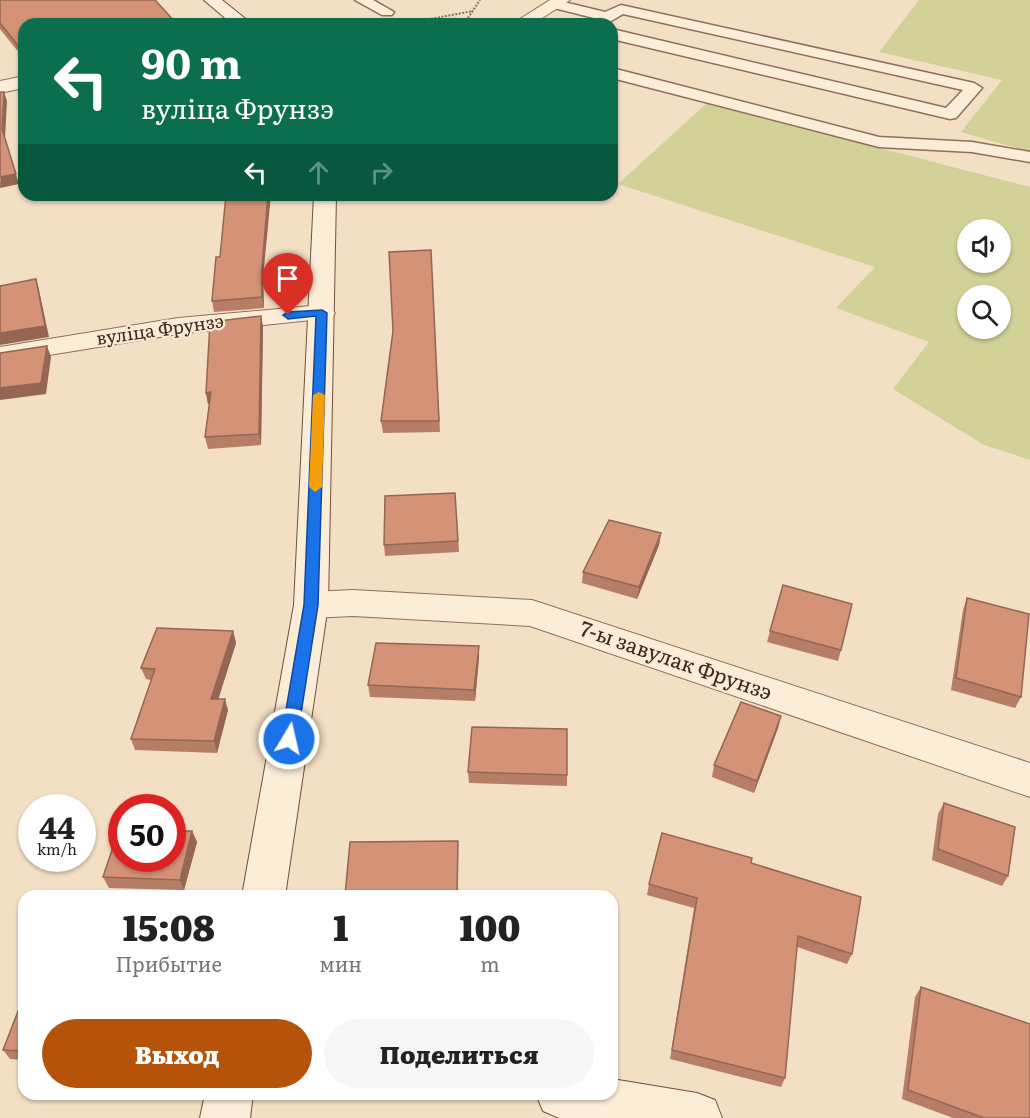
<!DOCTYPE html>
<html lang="ru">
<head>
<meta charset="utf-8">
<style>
  body { margin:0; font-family:Literata,serif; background:#f6f6f6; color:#222; height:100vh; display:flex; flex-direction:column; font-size:22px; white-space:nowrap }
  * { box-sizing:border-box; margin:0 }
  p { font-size:20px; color:#767676 }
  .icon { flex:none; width:33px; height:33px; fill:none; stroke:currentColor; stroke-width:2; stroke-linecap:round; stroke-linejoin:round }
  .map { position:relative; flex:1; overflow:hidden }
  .side { position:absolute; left:18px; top:890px; width:600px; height:210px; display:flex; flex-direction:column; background:#fff; border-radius:18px; box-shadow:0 2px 4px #0004 }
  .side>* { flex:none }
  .top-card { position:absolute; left:18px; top:18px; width:600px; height:183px; border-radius:18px; box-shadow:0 2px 4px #0004; background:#0b6e4f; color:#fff; overflow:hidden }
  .tools { position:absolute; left:957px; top:219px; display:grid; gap:12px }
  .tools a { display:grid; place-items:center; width:54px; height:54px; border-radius:50%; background:#fff; box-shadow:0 2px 4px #0004; font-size:30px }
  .speed { position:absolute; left:18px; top:794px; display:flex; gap:12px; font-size:30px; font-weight:700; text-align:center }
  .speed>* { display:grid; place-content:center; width:78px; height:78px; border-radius:50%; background:#fff; box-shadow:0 2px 4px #0004; line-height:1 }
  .speed small { font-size:15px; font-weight:400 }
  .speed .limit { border:9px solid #d22; background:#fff; color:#111 }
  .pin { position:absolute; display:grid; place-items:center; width:51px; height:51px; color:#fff; margin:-62px -26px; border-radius:50% 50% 50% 0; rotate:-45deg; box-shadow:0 0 6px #0007 }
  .pin .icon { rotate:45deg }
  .me { position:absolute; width:66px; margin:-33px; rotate:9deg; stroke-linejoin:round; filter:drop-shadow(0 0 4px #0008) }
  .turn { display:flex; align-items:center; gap:21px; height:126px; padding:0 24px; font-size:27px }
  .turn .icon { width:78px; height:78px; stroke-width:2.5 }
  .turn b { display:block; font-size:42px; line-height:51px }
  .lanes { display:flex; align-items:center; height:57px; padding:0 24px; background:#0003; justify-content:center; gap:30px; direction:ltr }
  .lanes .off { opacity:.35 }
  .eta { display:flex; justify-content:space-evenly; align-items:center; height:102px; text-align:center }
  .eta b { font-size:36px; font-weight:800; line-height:42px }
  .cta { display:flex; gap:12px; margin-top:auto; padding:12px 24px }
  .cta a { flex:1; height:69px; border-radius:36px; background:#b45309; color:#fff; font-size:24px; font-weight:800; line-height:69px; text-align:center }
  .cta a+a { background:#f6f6f6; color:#222 }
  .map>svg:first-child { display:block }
  .green { fill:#d2d197; fill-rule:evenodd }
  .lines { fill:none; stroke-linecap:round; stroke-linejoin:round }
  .lane-casing { stroke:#8f6f59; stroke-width:3 }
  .street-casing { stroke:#8f6f59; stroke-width:2 }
  .secondary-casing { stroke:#71503c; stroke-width:2 }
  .path { stroke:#8f6f59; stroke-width:2; stroke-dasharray:2 1.5; stroke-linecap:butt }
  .lane { fill:#fcedd9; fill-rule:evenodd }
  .street { fill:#fcedd9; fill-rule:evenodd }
  .secondary { fill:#fcedd9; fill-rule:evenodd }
  .wall { fill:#b67e66 }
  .shaded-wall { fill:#946653 }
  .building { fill:#d49277; stroke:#946653; stroke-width:1.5 }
  .route { fill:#1a73e8; stroke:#114b97; stroke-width:1.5 }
  .slow { fill:#f59e0b }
  .labels { text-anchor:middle; stroke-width:4.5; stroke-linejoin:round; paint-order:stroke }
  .far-street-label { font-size:18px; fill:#3e291e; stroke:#f9ead5 }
  .street-label { font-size:21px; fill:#3e291e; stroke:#f9ead5 }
</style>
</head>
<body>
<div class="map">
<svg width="1030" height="1118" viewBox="0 0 1030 1118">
  <rect width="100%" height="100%" fill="#f2dfc4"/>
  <!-- green -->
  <g class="green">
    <path d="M919 0H1030V152L961 132 1002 80 879 52Z"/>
    <path d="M707 103 1030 187V460L984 445 893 389 929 342 836 308 875 267 618 184ZM968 230H1000V262H968ZM968 296H1000V328H968Z"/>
  </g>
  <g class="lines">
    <defs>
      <g id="lane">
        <path d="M355 0H373L394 12 392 15H382Z"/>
        <path d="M556 0 605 12 621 5 974 83 982 88 956 118 950 119 612 39V29L946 108 963 90 623 14 606 24H588L594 18 550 7 548 4 550 1Z"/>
        <path d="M612 68 879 137 972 142 1030 152V162L972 152 879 147 612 78Z"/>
      </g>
      <g id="street">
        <path d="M550 0H570L533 24H512Z"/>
        <path d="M24 76V88L0 93V81Z"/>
        <path d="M322 305 331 308 335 313 331 318 178 334 0 363V347L178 318Z"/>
        <path d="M353 590 532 600 1030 763V797L530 626 353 616 311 618 299 614 294 605 299 596 311 592Z"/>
      </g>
      <g id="secondary">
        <path d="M204 0H222L252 24H232Z"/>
        <path d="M314 195H336L328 605 285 896H242L294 605Z"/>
        <path d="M612 1079 697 1093 715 1100 722 1118H559L543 1111 536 1094H612Z"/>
        <path d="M205 1094H253L250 1118H200Z"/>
      </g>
    </defs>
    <!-- lane casing -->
    <use href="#lane" class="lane-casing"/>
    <!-- street casing -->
    <use href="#street" class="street-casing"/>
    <!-- secondary casing -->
    <use href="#secondary" class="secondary-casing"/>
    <!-- path -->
    <g class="path">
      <path d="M414 22 473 11"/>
      <path d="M464 24 480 0"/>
    </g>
    <!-- lane -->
    <use href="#lane" class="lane"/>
    <!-- street -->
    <use href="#street" class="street"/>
    <!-- secondary -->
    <use href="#secondary" class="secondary"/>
  </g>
  <!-- wall -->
  <g class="wall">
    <path d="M0 0 24 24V59L0 29Z"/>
    <path d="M379 195H419L418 200H379Z"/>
    <path d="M431 250 440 432 383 433 381 421Z"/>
    <path d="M220 257 263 278 264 308 214 312 212 301Z"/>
    <path d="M261 316 263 327 261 445 208 449 205 437 209 404H208L206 393Z"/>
    <path d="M455 493 459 552 385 556 384 545Z"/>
    <path d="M661 533 659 545 637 599 582 583 583 572Z"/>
    <path d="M967 598 1021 697 1015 708 951 690 963 610Z"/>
    <path d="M233 631 236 643 218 699 228 710 217 753 135 750 131 739 151 680 146 679 141 668Z"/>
    <path d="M770 631 841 650 838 661 767 642Z"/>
    <path d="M479 658 475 701 370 697 368 685Z"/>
    <path d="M781 716 778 728 754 793 712 777 714 765Z"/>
    <path d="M468 772 567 775V786L469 783Z"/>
    <path d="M944 803 1008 876 1002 886 932 860 938 814Z"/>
    <path d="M192 831 197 842 184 890 109 888 103 877Z"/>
    <path d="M751 863 852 954 847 964 797 947 785 1078 781 1087 670 1059 694 908 647 895 649 884Z"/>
    <path d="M921 987 1030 1118H953L902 1099 915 997Z"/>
    <path d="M24 996V1060L10 1059 3 1050Z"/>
  </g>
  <!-- shaded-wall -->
  <g class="shaded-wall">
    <path d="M4 92 7 101 5 139 19 184 0 188Z"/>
    <path d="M268 195H271L263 278 264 308 262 297V267Z"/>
    <path d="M36 279 39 290 49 337 0 345V333Z"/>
    <path d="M261 316 263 327 261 445 259 434Z"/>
    <path d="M47 346 51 357 46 394 0 400V388Z"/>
    <path d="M211 392 214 403 208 404 206 393Z"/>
    <path d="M661 533 659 545 637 599 639 587Z"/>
    <path d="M233 631 236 643 215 710 211 699Z"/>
    <path d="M479 646V658L475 701 474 690Z"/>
    <path d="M225 699 228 710 217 753 214 741Z"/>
    <path d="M781 716 778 728 754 793 757 781Z"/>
    <path d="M192 831 197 842 184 890 180 880Z"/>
    <path d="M458 841V896H457Z"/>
  </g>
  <!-- building -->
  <g class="building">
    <path d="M0 0H155L177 24H24V53L0 23Z"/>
    <path d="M0 92H4L2 129 16 174 0 177Z"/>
    <path d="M226 195H268L262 267V297L212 301 216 257H220Z"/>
    <path d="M431 250 439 421H381L393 331 389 252Z"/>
    <path d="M36 279 45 326 0 333V286Z"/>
    <path d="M261 316 259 434 205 437 211 392 206 393 210 322Z"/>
    <path d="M47 346 41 383 0 388V353Z"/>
    <path d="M455 493 458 541 384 545 385 496Z"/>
    <path d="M609 520 661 533 639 587 583 572Z"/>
    <path d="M783 585 852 604 841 650 770 631Z"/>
    <path d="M967 598 1029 614 1021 697 956 678Z"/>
    <path d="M157 628 233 631 211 699H225L214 741 131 739 155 669 141 668Z"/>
    <path d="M376 643 479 646 474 690 368 685Z"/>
    <path d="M741 702 781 716 757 781 714 765Z"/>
    <path d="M472 727 567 729V775L468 772Z"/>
    <path d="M944 803 1015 827 1008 876 938 849Z"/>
    <path d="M119 829H122V858H172V831H192L180 880 103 877Z"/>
    <path d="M662 833 752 858 751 863 861 897 852 954 798 936 785 1078 672 1050 697 898 649 884Z"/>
    <path d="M458 841 457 896H345L350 842Z"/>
    <path d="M921 987 1030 1024V1118H984L908 1090Z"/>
    <path d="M24 996V1051L3 1050Z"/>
  </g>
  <!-- route -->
  <path class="route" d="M322 310 327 313 318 605 297 739 295 744 289 745 283 744 281 739 304 605 316 316 288 319 283 315 288 312Z"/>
  <!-- slow -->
  <path class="slow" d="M319 392 325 395 322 487 315 492 309 487 313 395Z"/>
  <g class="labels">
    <!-- far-street labels -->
    <g class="far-street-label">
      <text transform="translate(160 330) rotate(-8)" y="6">вуліца Фрунзэ</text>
    </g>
    <!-- street labels -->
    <g class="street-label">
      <text transform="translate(676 661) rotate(19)" y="7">7-ы завулак Фрунзэ</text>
    </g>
  </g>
</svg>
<div class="tools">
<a><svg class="icon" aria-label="sound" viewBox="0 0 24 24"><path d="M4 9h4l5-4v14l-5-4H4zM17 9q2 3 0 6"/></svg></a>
<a><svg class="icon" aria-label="search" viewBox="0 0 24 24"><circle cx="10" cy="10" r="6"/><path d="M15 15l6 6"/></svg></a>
</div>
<div class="speed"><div>44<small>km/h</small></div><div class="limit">50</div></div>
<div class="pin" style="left:288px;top:315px;background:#d93025"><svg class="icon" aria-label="arrive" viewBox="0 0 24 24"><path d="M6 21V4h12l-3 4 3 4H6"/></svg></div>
<svg class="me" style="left:289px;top:739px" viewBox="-20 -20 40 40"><circle r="17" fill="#1a73e8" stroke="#fff" stroke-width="3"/><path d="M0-11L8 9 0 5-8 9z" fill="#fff"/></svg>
<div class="top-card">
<div class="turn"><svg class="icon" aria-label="left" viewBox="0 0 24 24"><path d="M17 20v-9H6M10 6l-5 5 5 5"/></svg><div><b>90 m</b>вуліца Фрунзэ</div></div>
<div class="lanes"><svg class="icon" aria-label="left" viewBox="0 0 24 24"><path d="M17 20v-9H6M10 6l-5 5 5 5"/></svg><svg class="icon off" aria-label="ahead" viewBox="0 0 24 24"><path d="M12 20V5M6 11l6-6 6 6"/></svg><svg class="icon off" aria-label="right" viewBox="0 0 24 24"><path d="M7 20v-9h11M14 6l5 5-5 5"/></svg></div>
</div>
<section class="side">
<div class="eta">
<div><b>15:08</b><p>Прибытие</p></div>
<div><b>1</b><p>мин</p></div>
<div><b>100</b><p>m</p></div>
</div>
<div class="cta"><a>Выход</a><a>Поделиться</a></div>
</section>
</div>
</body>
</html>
